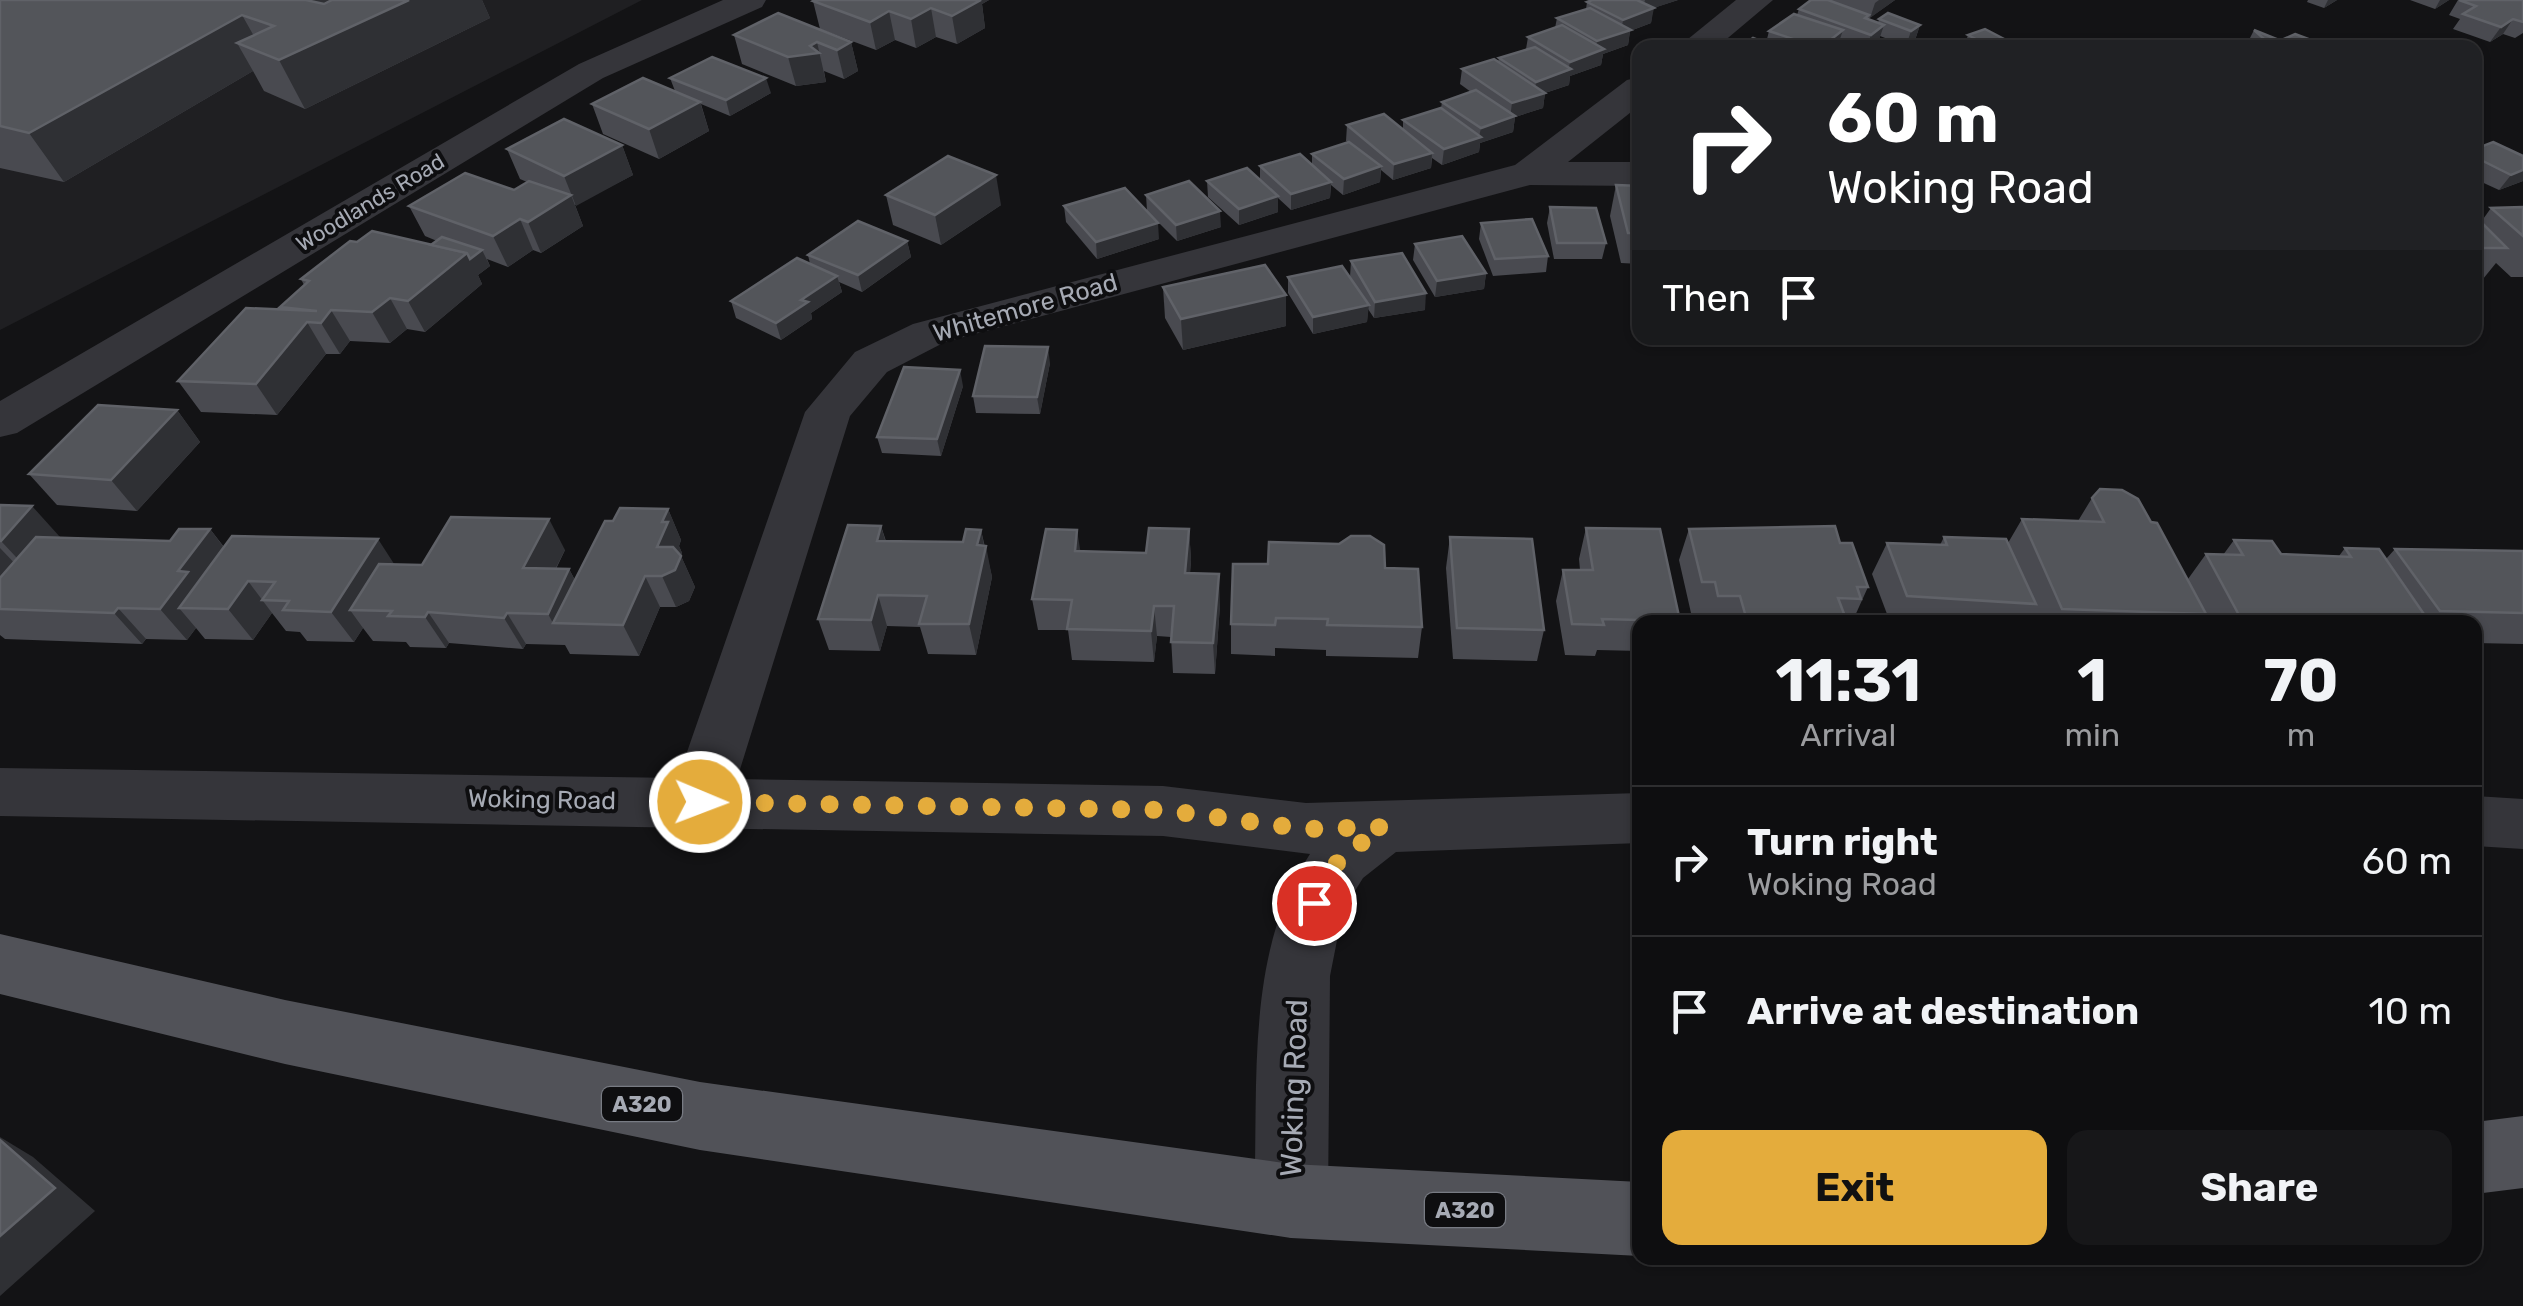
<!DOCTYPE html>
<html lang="en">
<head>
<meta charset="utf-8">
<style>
  body { margin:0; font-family:Rubik,sans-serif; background:#171719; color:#f1f3f6; height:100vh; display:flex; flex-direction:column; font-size:38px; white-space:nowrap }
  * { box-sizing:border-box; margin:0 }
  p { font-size:32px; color:#9b9c9f }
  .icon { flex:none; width:55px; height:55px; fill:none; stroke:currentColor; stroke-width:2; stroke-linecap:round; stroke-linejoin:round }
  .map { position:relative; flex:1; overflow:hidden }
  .side { position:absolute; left:1632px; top:615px; width:850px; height:650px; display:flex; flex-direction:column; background:#0e0e10; border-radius:20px; box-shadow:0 2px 8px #0004,0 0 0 2px #2e2e30 }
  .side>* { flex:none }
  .banner { position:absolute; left:1632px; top:40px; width:850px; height:305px; border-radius:20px; box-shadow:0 2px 8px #0004,0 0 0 2px #2e2e30; background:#202124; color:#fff; overflow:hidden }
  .pin { position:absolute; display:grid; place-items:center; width:85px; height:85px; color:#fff; margin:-42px; border:5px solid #fff; border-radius:50%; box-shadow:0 2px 10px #0007 }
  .me { position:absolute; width:110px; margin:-55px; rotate:91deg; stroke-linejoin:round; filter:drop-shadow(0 0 8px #0008) }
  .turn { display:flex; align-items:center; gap:35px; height:210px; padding:0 30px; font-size:45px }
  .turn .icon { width:130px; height:130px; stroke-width:2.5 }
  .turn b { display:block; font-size:70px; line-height:85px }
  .then { display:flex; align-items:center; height:95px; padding:0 30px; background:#0003; gap:20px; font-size:38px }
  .eta { display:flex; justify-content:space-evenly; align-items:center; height:170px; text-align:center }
  .eta b { font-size:60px; font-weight:700; line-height:70px }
  .button { display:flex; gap:20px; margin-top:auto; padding:20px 30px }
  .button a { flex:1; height:115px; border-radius:20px; background:#e4ac3c; color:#111; font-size:40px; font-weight:700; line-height:115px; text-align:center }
  .button a+a { background:#171719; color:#f1f3f6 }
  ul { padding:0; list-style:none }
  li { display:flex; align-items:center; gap:30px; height:150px; padding:0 30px; border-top:2px solid #2e2e30 }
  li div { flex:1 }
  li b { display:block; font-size:38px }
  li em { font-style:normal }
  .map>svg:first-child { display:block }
  .built { fill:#1f1f22 }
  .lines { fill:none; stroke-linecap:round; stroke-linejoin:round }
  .minor { fill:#35353a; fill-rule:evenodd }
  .primary { fill:#515258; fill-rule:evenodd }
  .wall { fill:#494a50 }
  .shaded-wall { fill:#2f3034 }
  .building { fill:#53555a; stroke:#606268; stroke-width:2.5 }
  .route { stroke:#e4ac3c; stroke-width:18; stroke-dasharray:0 32.4 }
  .labels { text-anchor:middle; stroke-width:8; stroke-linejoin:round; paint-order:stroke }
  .far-street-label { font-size:22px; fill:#a6aab4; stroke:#0e0e10 }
  .shield { fill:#0e0e10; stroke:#787b83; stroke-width:2.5 }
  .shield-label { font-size:22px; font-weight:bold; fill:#a6aab4 }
  .street-label { font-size:25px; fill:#a6aab4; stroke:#0e0e10 }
  .near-street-label { font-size:30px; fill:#a6aab4; stroke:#0e0e10 }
</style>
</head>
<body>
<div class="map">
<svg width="2523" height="1306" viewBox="0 0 2523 1306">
  <rect width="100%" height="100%" fill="#131315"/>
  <!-- built -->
  <path class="built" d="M0 0H642L0 330Z"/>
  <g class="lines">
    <!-- minor -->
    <g class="minor">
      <path d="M723 0H766L762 7 603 78 17 433 0 437V401L579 64Z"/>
      <path d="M1736 0H1773L1716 48H1677Z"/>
      <path d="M1640 77V105L1568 162H1640V186L1530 185 945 342 887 372 850 416 737 779 1163 786 1306 803 1640 793V843L1396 852 1363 878 1343 910 1330 976 1328 1201 1317 1227 1291 1238 1265 1227 1254 1201C1259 1087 1244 953 1310 854L1163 836 0 816V768L678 778 805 412 855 352 913 324 1515 165 1627 80Z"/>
      <path d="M2475 796 2523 799V849L2475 846Z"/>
    </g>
    <!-- primary -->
    <g class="primary">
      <path d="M0 934 285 1000 700 1082 1291 1164 1640 1182V1256L1291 1238 700 1150 285 1064 0 994Z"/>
      <path d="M2523 1116V1188L2475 1194V1122Z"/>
    </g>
  </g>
  <!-- wall -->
  <g class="wall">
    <path d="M0 0H482L490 18 305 109 264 91 253 71 64 182 0 168Z"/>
    <path d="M815 0H989L982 4 985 28 957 44 936 37 916 48 895 40 876 50 820 29 813 1Z"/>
    <path d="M1592 0H1678L1653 8 1651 23 1630 31 1628 45 1603 54 1601 65 1570 76 1569 85 1545 93 1543 108 1515 117 1513 132 1480 143 1479 152 1442 165 1432 158 1431 168 1393 180 1381 170 1380 182 1343 195 1331 185 1330 198 1291 210 1278 198V212L1239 225 1208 197 1207 181 1260 180V166L1312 165V154L1348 142 1346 141 1347 125 1403 129V120L1441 108 1442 102 1471 92 1460 84 1462 69 1498 62 1499 58 1526 49 1528 37 1555 28 1557 18 1586 9 1587 2Z"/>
    <path d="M1811 0H1895L1868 19 1878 23 1879 19 1920 25 1915 40 1906 46 1880 36 1879 40 1869 48H1859L1839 40 1838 45 1834 48H1739L1766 43 1769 31 1797 15 1799 9Z"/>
    <path d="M2308 0H2337L2324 8 2307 2Z"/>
    <path d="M2410 0H2449L2435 9Z"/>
    <path d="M2458 0H2523V33L2515 38 2503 34 2490 42 2453 29 2460 19 2449 15Z"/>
    <path d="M2254 30 2284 42 2286 38 2307 48H2248L2246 46Z"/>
    <path d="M734 35 851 42 858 71 844 79 824 71 826 82 796 86 742 64Z"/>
    <path d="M1968 35 2003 48H1964Z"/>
    <path d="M670 78 771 93 730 116 701 104 709 131 659 159 603 134 592 104 675 91Z"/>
    <path d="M622 145 633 175 575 205 583 226 541 253 533 250 508 267 487 259 490 266 478 275 482 284 425 332 407 329 390 343 350 341 340 354H326L277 415 201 412 178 381 282 310 280 307 304 285 301 279 357 242 431 245 437 241 425 236 409 206 514 190 527 182 520 179 507 149Z"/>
    <path d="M2475 149 2523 156V181L2499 190 2475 179Z"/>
    <path d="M1616 185 1640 186V264L1621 263 1610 216Z"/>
    <path d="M886 195 1001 205 941 245 893 225Z"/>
    <path d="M1146 195 1221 227 1177 241 1147 211Z"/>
    <path d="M1064 206 1159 239 1097 259 1066 222Z"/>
    <path d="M1550 207 1606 243 1602 259H1554L1547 223Z"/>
    <path d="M2523 207V277H2511L2496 263 2483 279H2475V216L2481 222 2491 208Z"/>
    <path d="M1481 223 1548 256 1546 272 1493 276 1479 239Z"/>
    <path d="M907 241 911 257 862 292 839 282 842 292 811 313 812 319 781 340 736 318 731 301 810 264 808 255Z"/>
    <path d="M1415 244 1486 273 1484 289 1435 297 1413 260Z"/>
    <path d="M1351 261 1425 310 1374 318 1368 309 1367 322 1313 334 1288 293V277H1350Z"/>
    <path d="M1163 287 1286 295V326L1183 350 1165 318Z"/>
    <path d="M1050 363 1040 414 976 413 973 396Z"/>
    <path d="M963 386 941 456 882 453 877 437Z"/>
    <path d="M177 410 200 442 137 511 57 505 29 474Z"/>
    <path d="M2092 498 2151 522 2188 579 2206 554 2223 555 2234 540 2281 554 2339 556 2345 548 2386 559 2395 549 2523 551V644L2475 643V622H2203L2202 620 2199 622H2035L2031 613 2025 622H1890L1872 574 1887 543 1940 545 1944 537 2008 543 2022 519 2078 521Z"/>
    <path d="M0 505 60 537 170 541 210 529 224 547 394 564 422 565 565 550 556 569H569L575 580 613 521 668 509 681 540 679 546 682 553 681 556 695 587 689 601 676 607H660L639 656 570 654 565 645 526 644 523 649 449 643 446 648 410 647 406 642 373 641 363 628 354 642 307 641 300 632 286 631 272 613 253 640 205 639 196 628 187 640 146 639 142 644 5 639 0 635Z"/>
    <path d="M881 526 886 541 963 542 981 530 992 577 976 655 928 654 920 627 887 626 880 651 829 650 818 619Z"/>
    <path d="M1586 528 1680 621V622H1640V651L1597 650 1595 656 1565 655 1556 601 1563 570H1580L1579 559Z"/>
    <path d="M1189 529 1191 560 1190 574 1220 605 1215 674 1173 673 1171 637 1157 636 1154 662 1072 660 1068 630H1038L1032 599 1080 551 1146 553Z"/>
    <path d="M1689 529 1840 543 1868 587 1854 618H1851L1849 622H1706L1704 613H1691L1679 560Z"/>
    <path d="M1450 537 1544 630 1537 661 1453 659 1446 568Z"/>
    <path d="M1339 544 1385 568 1422 627 1418 658 1326 656V650L1275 648V656L1231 654V624L1268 564Z"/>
  </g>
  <!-- shaded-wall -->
  <g class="shaded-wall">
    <path d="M296 0H482L490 18 305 109 279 60Z"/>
    <path d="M961 0H989L982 4 985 28 957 44 952 16Z"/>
    <path d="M1645 0H1678L1642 12Z"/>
    <path d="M1879 0H1895L1870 18 1875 3Z"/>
    <path d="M2328 0H2337L2324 8Z"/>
    <path d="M2440 0H2449L2435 9Z"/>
    <path d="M931 8 936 37 916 48 911 19Z"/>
    <path d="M1654 8 1651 23 1630 31 1628 45 1603 54 1601 65 1570 76 1569 85 1545 93 1543 108 1515 117 1513 132 1480 143 1479 152 1442 165 1444 149 1479 137 1481 128 1510 118 1512 103 1534 96 1536 82 1568 71 1570 62 1595 52 1597 41 1621 33 1623 20Z"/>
    <path d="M889 11 895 40 876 50 870 22Z"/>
    <path d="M242 15 264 54 237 43 253 71 64 182 29 133Z"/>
    <path d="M2513 19 2503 34 2490 42 2501 27Z"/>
    <path d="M1884 25 1879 40 1866 48 1871 35Z"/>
    <path d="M1920 25 1915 40 1906 46 1911 31Z"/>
    <path d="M1843 30 1838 45 1834 48H1820Z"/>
    <path d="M2006 40 2003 48H1989V46Z"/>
    <path d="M817 42 826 82 796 86 788 57Z"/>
    <path d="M851 42 858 71 844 79 837 50Z"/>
    <path d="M766 78 771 93 730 116 726 100Z"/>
    <path d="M700 102 709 131 659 159 649 129Z"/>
    <path d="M622 145 633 175 576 206 564 176Z"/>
    <path d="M1432 153 1431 168 1393 180 1394 164Z"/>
    <path d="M1381 166 1380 182 1343 195 1344 179Z"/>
    <path d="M2523 170V181L2499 190 2511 175Z"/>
    <path d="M996 175 1001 205 941 245 935 215Z"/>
    <path d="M1331 182 1330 198 1291 210V194Z"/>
    <path d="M571 195 583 226 541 253 528 222Z"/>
    <path d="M1278 196V212L1239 225V209Z"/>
    <path d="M1220 211 1221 227 1177 241 1176 225Z"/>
    <path d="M520 219 533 250 508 267 493 236Z"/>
    <path d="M1158 223 1159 239 1097 259 1096 242Z"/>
    <path d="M907 241 911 257 862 292 858 275Z"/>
    <path d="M482 250 490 266 478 275 482 284 425 332 408 301 467 253Z"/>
    <path d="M1486 273 1484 289 1435 297 1437 281Z"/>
    <path d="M837 276 842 292 811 313 812 319 781 340 776 323 801 300Z"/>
    <path d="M1426 293 1425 310 1374 318 1375 302Z"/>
    <path d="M1286 295V326L1183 350 1181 319Z"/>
    <path d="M390 298 407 329 390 343 372 312Z"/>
    <path d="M1369 305 1367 322 1313 334V317Z"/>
    <path d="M331 310 350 341 340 354 321 323Z"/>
    <path d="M307 322 326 354 277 415 256 384Z"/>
    <path d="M1048 347 1050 363 1040 414 1037 397Z"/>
    <path d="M960 370 963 386 941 456 937 439Z"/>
    <path d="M177 410 200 442 137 511 111 480Z"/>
    <path d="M32 506 60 537 30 572 1 541Z"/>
    <path d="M668 509 681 540 679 546 682 553 681 556 695 587 689 601 676 607 662 576 657 547 662 522Z"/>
    <path d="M549 519 565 550 540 599 523 568Z"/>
    <path d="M881 526 890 557 877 541Z"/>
    <path d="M210 529 234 561 179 608 196 628 187 640 160 609 178 571Z"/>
    <path d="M1189 529 1191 560 1187 604 1185 573Z"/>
    <path d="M981 530 985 551 986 546 992 577 976 655 969 624 977 545Z"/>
    <path d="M1077 530 1082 561 1075 551Z"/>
    <path d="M378 539 398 570 350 610 363 628 354 642 331 612Z"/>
    <path d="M0 548 23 572 0 599Z"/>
    <path d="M569 569 585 600 553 623 548 614Z"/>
    <path d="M1219 574 1220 605 1215 674 1213 643Z"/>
    <path d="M645 576 660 607 639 656 623 625Z"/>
    <path d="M248 581 272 613 253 640 228 609Z"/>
    <path d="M878 595 887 626 880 651 871 620Z"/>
    <path d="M1154 606 1157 636 1154 662 1151 631Z"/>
    <path d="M118 608 146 639 142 644 114 613Z"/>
    <path d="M428 612 449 643 446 648 425 617Z"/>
    <path d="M507 613 526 644 523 649 504 618Z"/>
    <path d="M0 1137 33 1157 95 1211 0 1296Z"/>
  </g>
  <!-- building -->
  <g class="building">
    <path d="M0 0H306L324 4 332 0H409L279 60 237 43 274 26 242 15 29 133 0 126Z"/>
    <path d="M815 0H981L952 16 931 8 911 19 889 11 870 22 813 1Z"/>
    <path d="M1592 0H1637L1654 8 1623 20 1587 2Z"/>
    <path d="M1811 0H1828L1869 15 1865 18 1884 25 1871 35 1799 9Z"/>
    <path d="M2459 0H2523V22L2513 19 2501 27 2463 14 2476 6Z"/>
    <path d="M1590 8 1631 30 1597 41 1557 18Z"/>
    <path d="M778 13 851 42 837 50 817 42 810 46 819 53 788 57 734 35Z"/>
    <path d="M1888 13 1920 25 1911 31 1879 19Z"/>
    <path d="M1794 14 1843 30 1820 48 1769 31Z"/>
    <path d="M1562 25 1604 49 1570 62 1528 37Z"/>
    <path d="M1985 29 2006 40 1989 46 1968 35Z"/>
    <path d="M2254 30 2289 44 2273 47Z"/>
    <path d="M2295 34 2311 40 2302 45 2286 38Z"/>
    <path d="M1753 38 1779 48H1739Z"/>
    <path d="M1535 47 1571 69 1536 82 1499 58Z"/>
    <path d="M712 57 766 78 726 100 670 78Z"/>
    <path d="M1494 59 1545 93 1512 103 1462 69Z"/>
    <path d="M643 78 700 102 649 129 592 104Z"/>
    <path d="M1476 90 1515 116 1481 128 1442 102Z"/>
    <path d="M1441 108 1481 137 1444 149 1403 120Z"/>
    <path d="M1384 114 1432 153 1394 164 1347 125Z"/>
    <path d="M564 119 622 145 564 176 507 149Z"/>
    <path d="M1349 142 1381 166 1344 179 1312 154Z"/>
    <path d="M2493 142 2523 156V170L2511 175 2475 157V149Z"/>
    <path d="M1300 154 1331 182 1291 194 1260 166Z"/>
    <path d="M948 156 996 175 935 215 886 195Z"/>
    <path d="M1247 168 1278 196 1239 209 1207 181Z"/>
    <path d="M465 173 514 190 529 181 571 195 528 222 520 219 493 236 409 206Z"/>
    <path d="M1189 181 1220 211 1176 225 1146 195Z"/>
    <path d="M1616 185 1640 186V233H1628Z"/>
    <path d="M1125 188 1158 223 1096 242 1064 206Z"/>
    <path d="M1550 207 1596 208 1606 243H1557Z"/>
    <path d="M2523 207V236L2491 208Z"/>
    <path d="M2475 216 2507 248H2475Z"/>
    <path d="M1532 219 1548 256 1495 259 1481 223Z"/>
    <path d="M858 221 907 241 858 275 808 255Z"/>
    <path d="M372 231 467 253 408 301 390 298 372 312 331 310 321 323 307 322 256 384 178 381 246 308 317 311 280 307 309 281 301 279 350 241 357 242Z"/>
    <path d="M1462 236 1486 273 1437 281 1415 244Z"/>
    <path d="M442 237 482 250 470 259 467 253 431 245Z"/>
    <path d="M1402 253 1426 293 1375 302 1351 261Z"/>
    <path d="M797 258 837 276 801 300 808 302 776 323 731 301Z"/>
    <path d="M1265 265 1286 295 1181 319 1163 287Z"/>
    <path d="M1342 266 1369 305 1313 317 1288 277Z"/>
    <path d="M985 346 1048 347 1037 397 973 396Z"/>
    <path d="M904 367 960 370 937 439 877 437Z"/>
    <path d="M98 405 177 410 111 480 29 474Z"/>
    <path d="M2100 489 2122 490 2138 499 2151 522 2157 523 2206 614 2062 609 2022 519 2104 522 2092 498Z"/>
    <path d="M0 505 32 506 1 541H0Z"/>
    <path d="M620 508 668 509 662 522H668L657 547H673L681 556 675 570 662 576H645L623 625 553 623 605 521H613Z"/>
    <path d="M451 517 549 519 523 568 569 569 548 614 507 613 504 618 428 612 425 617 388 616 392 611 350 610 379 564 422 565Z"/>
    <path d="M848 525 881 526 877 541 963 542 966 529 981 530 977 545 986 546 969 624H919L927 596 878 595 871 620 818 619Z"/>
    <path d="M1835 526 1840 543H1852L1868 587H1857L1861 599 1838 598 1846 619 1746 617 1740 596H1718L1715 582H1702L1689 529Z"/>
    <path d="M1149 528 1189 529 1185 573 1219 574 1213 643 1171 642 1174 606H1154L1151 631 1067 629 1072 600 1032 599 1046 529 1077 530 1075 551 1146 553Z"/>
    <path d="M1586 528 1660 529 1680 621 1602 619 1604 625 1572 624 1563 570H1593Z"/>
    <path d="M179 529H210L178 571 188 572 160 609 118 608 114 613 0 609V578L36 537 170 541Z"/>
    <path d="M232 536 378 539 331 612 283 610 289 601 262 600 275 582 248 581 228 609 179 608Z"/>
    <path d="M1351 536H1370L1384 545 1385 568 1418 569 1422 627 1327 625 1328 619 1276 618 1275 625 1231 624 1233 564H1268L1269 542 1339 544Z"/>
    <path d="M1450 537 1532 539 1544 630 1457 628Z"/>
    <path d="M1944 537 2006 539 2036 604 1907 596 1887 543 1947 545Z"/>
    <path d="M2234 540 2272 541 2281 554 2351 557 2345 548 2379 549 2428 620 2239 615 2206 554 2243 555Z"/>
    <path d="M2395 549 2523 551V613L2440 611Z"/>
    <path d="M0 1140 55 1188 0 1236Z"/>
  </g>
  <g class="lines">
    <!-- route -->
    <path class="route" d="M700 802 1163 810 1306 829 1384 827 1340 858 1314 903"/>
  </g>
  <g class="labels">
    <!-- far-street labels -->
    <g class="far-street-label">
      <text transform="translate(370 202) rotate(-31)" y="8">Woodlands Road</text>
    </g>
    <!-- shield labels -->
    <g class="shield">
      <rect x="602" y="1087" width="80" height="34" rx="8"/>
      <rect x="1425" y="1193" width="80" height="34" rx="8"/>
    </g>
    <g class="shield-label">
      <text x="642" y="1112">A320</text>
      <text x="1465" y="1218">A320</text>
    </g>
    <!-- street labels -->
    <g class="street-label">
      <text transform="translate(1025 307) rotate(-16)" y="9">Whitemore Road</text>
      <text transform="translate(542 799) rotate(1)" y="9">Woking Road</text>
    </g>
    <!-- near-street labels -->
    <g class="near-street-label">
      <text transform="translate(1294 1088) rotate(-88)" y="10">Woking Road</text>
    </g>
  </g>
</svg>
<div class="pin" style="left:1314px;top:903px;background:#d93025"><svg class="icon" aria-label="arrive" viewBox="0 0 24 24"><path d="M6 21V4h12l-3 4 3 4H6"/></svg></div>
<svg class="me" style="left:700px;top:802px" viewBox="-20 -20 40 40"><circle r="17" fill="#e4ac3c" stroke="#fff" stroke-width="3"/><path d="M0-11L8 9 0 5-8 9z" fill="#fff"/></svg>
<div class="banner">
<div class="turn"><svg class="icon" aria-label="right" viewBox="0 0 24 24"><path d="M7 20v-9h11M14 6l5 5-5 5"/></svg><div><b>60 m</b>Woking Road</div></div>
<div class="then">Then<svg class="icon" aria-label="arrive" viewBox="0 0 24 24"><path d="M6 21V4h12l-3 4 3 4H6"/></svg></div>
</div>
<section class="side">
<div class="eta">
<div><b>11:31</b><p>Arrival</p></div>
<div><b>1</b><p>min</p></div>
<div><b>70</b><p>m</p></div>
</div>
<ul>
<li><svg class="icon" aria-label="right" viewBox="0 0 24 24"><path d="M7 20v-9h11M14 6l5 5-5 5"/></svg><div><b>Turn right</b><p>Woking Road</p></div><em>60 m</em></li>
<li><svg class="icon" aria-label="arrive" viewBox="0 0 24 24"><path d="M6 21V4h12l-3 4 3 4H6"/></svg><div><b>Arrive at destination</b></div><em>10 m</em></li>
</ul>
<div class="button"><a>Exit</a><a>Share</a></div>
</section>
</div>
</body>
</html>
